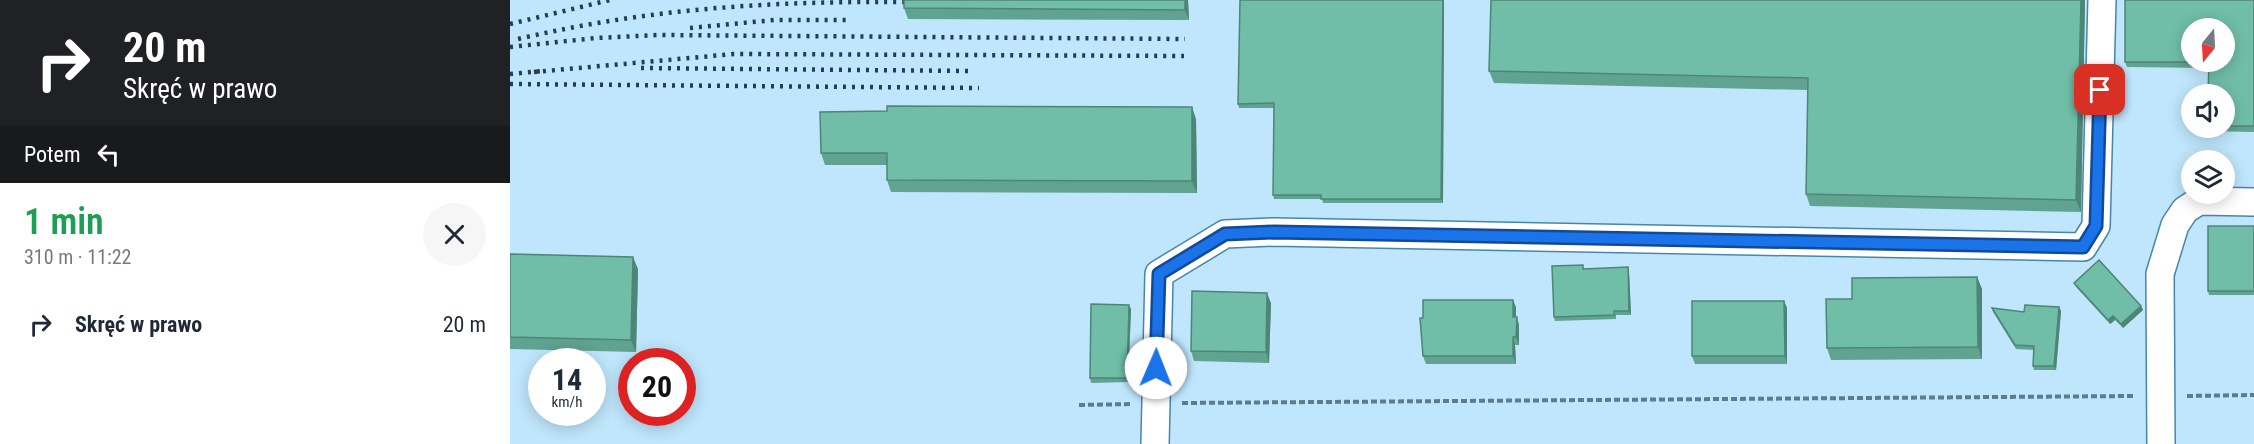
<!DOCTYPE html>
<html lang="pl">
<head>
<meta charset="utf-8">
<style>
  body { margin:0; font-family:"Roboto Condensed",sans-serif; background:#f6f6f7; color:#1f2937; height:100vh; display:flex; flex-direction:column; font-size:22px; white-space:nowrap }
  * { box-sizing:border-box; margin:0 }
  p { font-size:20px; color:#747a83 }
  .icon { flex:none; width:33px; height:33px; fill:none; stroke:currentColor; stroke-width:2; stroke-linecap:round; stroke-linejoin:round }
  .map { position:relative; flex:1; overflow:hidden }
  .drawer { display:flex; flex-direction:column; background:#fff; width:510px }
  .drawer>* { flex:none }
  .guide { background:#202124; color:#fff; overflow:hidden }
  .needle { width:39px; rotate:198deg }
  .tools { position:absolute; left:1671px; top:18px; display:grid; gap:12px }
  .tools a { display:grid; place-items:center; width:54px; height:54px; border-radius:50%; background:#fff; box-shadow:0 3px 15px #0003; font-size:30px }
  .speed { position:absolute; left:18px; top:348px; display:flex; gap:12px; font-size:30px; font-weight:700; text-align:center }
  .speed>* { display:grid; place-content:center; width:78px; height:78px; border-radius:50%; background:#fff; box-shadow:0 3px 15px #0003; line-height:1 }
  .speed small { font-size:15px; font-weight:400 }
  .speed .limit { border:9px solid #d22; background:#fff; color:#111 }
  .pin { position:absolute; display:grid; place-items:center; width:51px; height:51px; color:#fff; margin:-26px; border-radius:12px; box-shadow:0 3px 9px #0006 }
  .me { position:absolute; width:66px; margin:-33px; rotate:1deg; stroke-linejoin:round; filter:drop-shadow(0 0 4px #0008) }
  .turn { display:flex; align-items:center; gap:21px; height:126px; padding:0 24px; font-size:27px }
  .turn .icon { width:78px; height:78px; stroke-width:2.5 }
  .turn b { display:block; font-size:42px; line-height:51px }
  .then { display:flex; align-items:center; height:57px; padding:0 24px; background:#0003; gap:12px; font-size:22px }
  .round { display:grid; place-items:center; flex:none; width:63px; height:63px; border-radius:32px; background:#f6f6f7 }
  .headline { display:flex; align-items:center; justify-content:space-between; height:102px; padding:0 24px }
  h1 { font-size:36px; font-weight:600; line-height:45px; color:#1e9e55 }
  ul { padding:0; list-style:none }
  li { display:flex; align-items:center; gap:18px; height:78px; padding:0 24px }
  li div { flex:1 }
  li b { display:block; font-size:22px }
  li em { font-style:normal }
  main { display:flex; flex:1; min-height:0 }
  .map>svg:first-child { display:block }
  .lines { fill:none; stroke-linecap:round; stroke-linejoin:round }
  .minor-casing { stroke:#4587a9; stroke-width:30 }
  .path { stroke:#5c7b8d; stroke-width:4; stroke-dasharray:6 3; stroke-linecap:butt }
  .minor { stroke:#fff; stroke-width:27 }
  .rail { stroke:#233e4d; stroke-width:4.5; stroke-dasharray:3 6; stroke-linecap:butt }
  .wall { fill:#60a390 }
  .shaded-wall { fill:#4e8576 }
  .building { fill:#70bea8; stroke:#4e8576; stroke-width:1.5; fill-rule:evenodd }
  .route-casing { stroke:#114b97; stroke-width:15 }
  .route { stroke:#1a73e8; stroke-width:10 }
</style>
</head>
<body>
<main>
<section class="drawer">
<div class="guide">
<div class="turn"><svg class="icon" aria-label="right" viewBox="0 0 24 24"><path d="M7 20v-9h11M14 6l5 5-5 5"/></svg><div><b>20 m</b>Skręć w prawo</div></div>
<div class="then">Potem<svg class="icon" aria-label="left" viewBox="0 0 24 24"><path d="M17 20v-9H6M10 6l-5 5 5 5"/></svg></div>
</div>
<div class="headline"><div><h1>1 min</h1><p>310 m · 11:22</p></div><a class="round"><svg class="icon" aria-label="close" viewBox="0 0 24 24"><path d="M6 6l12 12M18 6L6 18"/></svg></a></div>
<ul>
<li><svg class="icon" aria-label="right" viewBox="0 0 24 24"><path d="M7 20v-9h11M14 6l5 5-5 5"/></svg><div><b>Skręć w prawo</b></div><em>20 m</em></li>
</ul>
</section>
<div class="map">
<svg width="1744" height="444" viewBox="0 0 1744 444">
  <rect width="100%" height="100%" fill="#bfe6fc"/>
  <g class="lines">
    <defs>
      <g id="minor">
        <path d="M645 444 649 274 715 234 764 232 1573 247 1586 226 1592 0"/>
        <path d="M1651 444 1650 274 1665 225 1675 210 1689 201 1744 202"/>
      </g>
    </defs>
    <!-- minor casing -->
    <use href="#minor" class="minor-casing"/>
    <!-- path -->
    <g class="path">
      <path d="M1677 396 1744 395"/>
      <path d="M672 403 1624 396"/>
      <path d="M569 405 622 404"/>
    </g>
    <!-- minor -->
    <use href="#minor" class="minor"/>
    <!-- rail -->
    <g class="rail">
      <path d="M0 24 100 0"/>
      <path d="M180 28 264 20H341"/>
      <path d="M8 39C141 8 262 1 398 2"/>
      <path d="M0 47 86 38 149 35 675 39"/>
      <path d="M131 68 461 71"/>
      <path d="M24 72 224 54 674 56"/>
      <path d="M0 74 32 71"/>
      <path d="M0 84 469 88"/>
    </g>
  </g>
  <!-- wall -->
  <g class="wall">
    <path d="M394 0H678L679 20 398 19 394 8Z"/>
    <path d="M934 0 933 203H813L812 199H764L763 195 764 108H729L728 104Z"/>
    <path d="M981 0H1575L1571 212 1300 206 1296 194 1298 90 984 83 979 71Z"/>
    <path d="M1744 0V132L1699 131 1698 128H1714V94L1699 68 1617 67 1615 62Z"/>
    <path d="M686 119 687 193 381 192 377 180V165H315L311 153Z"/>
    <path d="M1744 226V295H1699L1698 291Z"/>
    <path d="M0 254 128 269 126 352 0 349Z"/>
    <path d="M1118 267 1119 271 1121 315H1106V319L1045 321 1044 317 1074 269Z"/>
    <path d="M1467 277 1472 289V359L1321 360 1317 348 1342 299Z"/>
    <path d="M1564 283 1631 306 1633 310 1613 328 1605 320 1600 324 1566 287Z"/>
    <path d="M1274 301 1277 308V364H1185L1182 356Z"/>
    <path d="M761 303 759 363 684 361 681 351Z"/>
    <path d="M1006 307V317L1009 325V345H1005L1006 364H916L913 356Z"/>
    <path d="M1549 307 1551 311 1546 370H1524L1523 366 1524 350 1506 349 1483 312 1482 308 1514 312Z"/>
    <path d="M621 309 618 382 581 383 580 378Z"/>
  </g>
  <!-- shaded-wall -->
  <g class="shaded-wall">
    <path d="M675 0H678L679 20 675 10Z"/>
    <path d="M933 0H934L933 203 931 199Z"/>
    <path d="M1571 0H1575L1571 212 1566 200Z"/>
    <path d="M682 107 686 119 687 193 682 181Z"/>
    <path d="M123 257 128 269 126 352 121 340Z"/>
    <path d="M1118 267 1119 271 1121 315 1119 311Z"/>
    <path d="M1467 277 1472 289V359L1468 347Z"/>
    <path d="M757 293 761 303 759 363 756 352Z"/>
    <path d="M1003 300 1006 307V325L1003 317Z"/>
    <path d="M1274 301 1277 308V364L1275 356Z"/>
    <path d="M619 305 621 309 618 382 617 378Z"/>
    <path d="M1631 306 1633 310 1613 328 1611 324Z"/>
    <path d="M1549 307 1551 311 1546 370 1544 366Z"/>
    <path d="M1603 316 1605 320 1600 324 1598 320Z"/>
    <path d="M1007 317 1009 325V345L1006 337Z"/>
    <path d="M1003 337 1005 345 1006 364 1003 356Z"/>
  </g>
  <!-- building -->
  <g class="building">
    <path d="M394 0H675V10L394 8Z"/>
    <path d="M730 0H933L931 199H811V195H763L764 103 728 104Z"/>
    <path d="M981 0H1571L1566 200 1296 194 1298 78 979 71Z"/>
    <path d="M1615 0H1744V126H1714V94H1698L1699 62H1615ZM1682 28H1714V62H1682Z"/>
    <path d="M377 106 682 107V181L377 180V153H311L310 112 377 111Z"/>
    <rect x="1698" y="226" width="46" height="65"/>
    <path d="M0 254 123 257 121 340 0 337Z"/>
    <path d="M1589 260 1631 306 1611 324 1603 316 1598 320 1564 283Z"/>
    <path d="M1073 265V269L1118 267 1119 311H1104V315L1044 317 1042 266Z"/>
    <path d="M1467 277 1468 347 1317 348 1316 299H1342V278Z"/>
    <path d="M682 291 757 293 756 352 681 351Z"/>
    <path d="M913 300H1003V317H1007L1006 337H1003V356H913L910 318H913Z"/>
    <path d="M1182 301H1274L1275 356H1182Z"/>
    <path d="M581 304 619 305 617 378H580Z"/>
    <path d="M1515 305 1549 307 1544 366H1523L1524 346 1505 345 1482 308 1514 312Z"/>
  </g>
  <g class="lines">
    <defs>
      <path id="route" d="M646 368 649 274 715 234 764 232 1573 247 1586 226 1590 90"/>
    </defs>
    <!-- route casing -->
    <use href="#route" class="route-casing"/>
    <!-- route -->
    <use href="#route" class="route"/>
  </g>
</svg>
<div class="tools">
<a><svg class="needle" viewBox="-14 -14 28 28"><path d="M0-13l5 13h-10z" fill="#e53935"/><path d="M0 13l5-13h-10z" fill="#747a83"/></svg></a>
<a><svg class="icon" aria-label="sound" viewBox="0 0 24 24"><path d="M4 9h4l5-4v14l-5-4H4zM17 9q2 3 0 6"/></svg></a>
<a><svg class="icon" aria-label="layers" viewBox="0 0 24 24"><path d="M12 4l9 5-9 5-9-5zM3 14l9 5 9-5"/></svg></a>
</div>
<div class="speed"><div>14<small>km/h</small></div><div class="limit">20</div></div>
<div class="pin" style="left:1590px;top:90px;background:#d93025"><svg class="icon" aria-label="arrive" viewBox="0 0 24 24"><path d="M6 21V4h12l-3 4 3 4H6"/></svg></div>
<svg class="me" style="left:646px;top:368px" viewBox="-20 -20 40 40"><circle r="19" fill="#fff"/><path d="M0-13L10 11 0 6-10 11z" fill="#1a73e8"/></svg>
</div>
</main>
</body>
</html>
